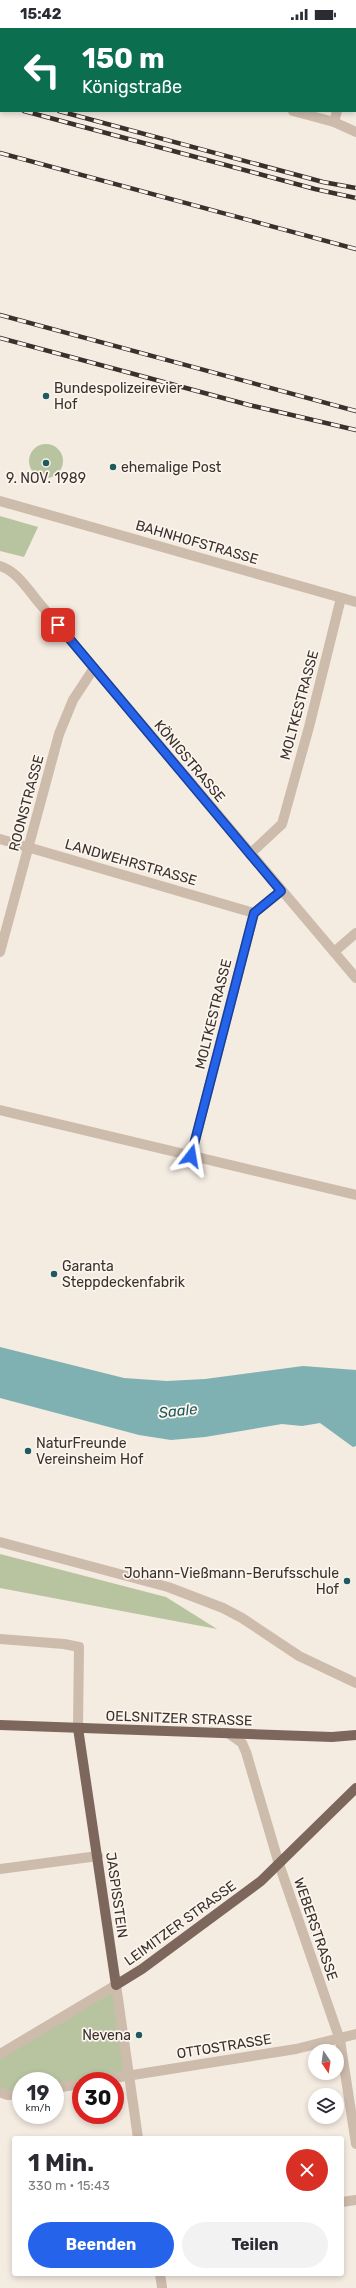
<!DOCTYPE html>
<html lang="de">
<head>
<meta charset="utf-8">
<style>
  body { margin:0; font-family:Rubik,sans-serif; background:#f2f2f3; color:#2b2b33; height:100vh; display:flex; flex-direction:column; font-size:15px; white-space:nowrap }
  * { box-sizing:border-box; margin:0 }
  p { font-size:13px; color:#7c7c81 }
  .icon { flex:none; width:22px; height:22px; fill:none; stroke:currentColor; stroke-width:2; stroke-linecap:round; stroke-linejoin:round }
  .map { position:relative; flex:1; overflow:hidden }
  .side { position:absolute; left:12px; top:2108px; width:332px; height:140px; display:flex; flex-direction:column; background:#fff; border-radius:4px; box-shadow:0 2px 6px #0003 }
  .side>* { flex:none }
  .banner { position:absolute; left:0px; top:0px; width:356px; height:84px; box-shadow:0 2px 6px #0003; background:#0b6e4f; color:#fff; overflow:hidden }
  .needle { width:26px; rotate:167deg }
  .controls { position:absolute; left:308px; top:2016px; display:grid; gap:8px }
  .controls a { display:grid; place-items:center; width:36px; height:36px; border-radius:50%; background:#fff; box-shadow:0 2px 6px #0003; font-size:20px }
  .speed { position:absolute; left:12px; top:2044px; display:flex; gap:8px; font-size:20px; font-weight:700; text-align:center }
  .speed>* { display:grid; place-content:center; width:52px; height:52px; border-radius:50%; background:#fff; box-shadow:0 2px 6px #0003; line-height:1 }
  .speed small { font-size:10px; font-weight:400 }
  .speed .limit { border:6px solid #d22; background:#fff; color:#111 }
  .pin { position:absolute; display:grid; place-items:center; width:34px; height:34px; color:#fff; margin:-17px; border-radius:8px; box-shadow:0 2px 6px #0006 }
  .me { position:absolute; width:44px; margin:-22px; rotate:14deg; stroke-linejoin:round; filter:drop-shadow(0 0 3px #0008) }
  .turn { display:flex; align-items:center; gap:14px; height:84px; padding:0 16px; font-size:18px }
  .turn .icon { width:52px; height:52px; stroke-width:2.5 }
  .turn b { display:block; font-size:28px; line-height:34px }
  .round { display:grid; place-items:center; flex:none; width:42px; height:42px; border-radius:21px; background:#f2f2f3 }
  .overview { display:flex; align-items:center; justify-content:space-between; height:68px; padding:0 16px }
  h1 { font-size:24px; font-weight:700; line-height:30px }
  .button { display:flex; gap:8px; margin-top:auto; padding:8px 16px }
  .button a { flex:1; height:46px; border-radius:24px; background:#2563eb; color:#fff; font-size:16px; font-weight:700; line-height:46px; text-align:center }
  .button a+a { background:#f2f2f3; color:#2b2b33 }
  .status { display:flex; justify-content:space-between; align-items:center; height:28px; padding:0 20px; background:#fff; direction:ltr }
  .status svg { height:11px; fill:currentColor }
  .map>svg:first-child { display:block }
  .green { fill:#b8c4a0 }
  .water { fill:#7fb0b2 }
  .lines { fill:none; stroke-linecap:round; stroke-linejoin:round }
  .minor { stroke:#cdbbac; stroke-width:10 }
  .major { stroke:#7d675c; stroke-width:10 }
  .rail-casing { stroke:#3b302b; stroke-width:4.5 }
  .rail { stroke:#fbf5ee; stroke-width:3; stroke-dasharray:9; stroke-linecap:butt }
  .route-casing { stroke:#184099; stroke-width:10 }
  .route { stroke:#2563eb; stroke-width:7 }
  .poi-dot { fill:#1f5a5e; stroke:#fbf5ee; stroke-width:1.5 }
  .labels { text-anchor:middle; stroke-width:3.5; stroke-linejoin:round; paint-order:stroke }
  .poi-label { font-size:14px; fill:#3b302b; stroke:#fbf5ee; text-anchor:start }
  .street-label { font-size:14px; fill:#3b302b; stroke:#fbf5ee }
  .water-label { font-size:15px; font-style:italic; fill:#1f5a5e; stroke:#fbf5ee }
</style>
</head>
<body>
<div class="status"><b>15:42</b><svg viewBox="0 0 49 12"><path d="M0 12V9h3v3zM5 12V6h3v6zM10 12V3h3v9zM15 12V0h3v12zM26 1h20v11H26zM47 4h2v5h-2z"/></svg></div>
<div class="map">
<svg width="356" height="2260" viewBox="0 0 356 2260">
  <rect width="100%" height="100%" fill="#f4ebe1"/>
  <!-- green -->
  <g class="green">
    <circle cx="46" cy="433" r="17"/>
    <path d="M0 488 38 499 24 529 0 523Z"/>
    <path d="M0 1526 166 1569 217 1601 0 1560Z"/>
    <path d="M114 1957 126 2046 55 2059V2053H21L19 2066 0 2060V2028Z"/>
  </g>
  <!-- water -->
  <path class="water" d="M0 1319 124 1350 167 1353 205 1351 303 1338 356 1342V1418L353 1419 320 1395 302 1398 282 1396 205 1409 171 1412 139 1407 0 1370Z"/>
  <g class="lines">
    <!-- minor -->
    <g class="minor">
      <path d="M49 0 50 1"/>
      <path d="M355 18 356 15"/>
      <path d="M293 83 334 94 356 104"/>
      <path d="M334 94 337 83"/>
      <path d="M0 473 356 574"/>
      <path d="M0 538C17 543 29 563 40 576L356 950"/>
      <path d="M0 811 254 885"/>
      <path d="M250 826 282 796 309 699 341 570"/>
      <path d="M0 924 59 706 73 672 94 640"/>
      <path d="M334 924 356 905"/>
      <path d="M0 1082 356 1167"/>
      <path d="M191 1128 254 885 281 863"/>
      <path d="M0 1514 168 1559 223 1580 242 1590 299 1628 356 1655"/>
      <path d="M0 1611 64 1616 79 1619 78 1700"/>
      <path d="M228 1705 242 1715 246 1724 279 1836 340 2012 356 2116"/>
      <path d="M0 1841 98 1828"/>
      <path d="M0 2026 116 1957 138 2110"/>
      <path d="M95 2053 296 2021 356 2006"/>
      <path d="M55 2060 81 2056"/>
      <path d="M0 2064 7 2067 21 2066"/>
      <path d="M342 2174 356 2172"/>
      <path d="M160 2246 162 2259"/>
    </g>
    <!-- major -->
    <g class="major">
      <path d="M0 1697 332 1709 356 1707"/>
      <path d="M78 1700 116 1957 142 1941 261 1853 356 1760"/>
    </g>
    <defs>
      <g id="rail">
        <path d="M0 67H1"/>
        <path d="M0 77H1"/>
        <path d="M24 83 315 161 356 170"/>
        <path d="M59 83 323 154 356 160"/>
        <path d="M0 125 356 221"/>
        <path d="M0 287 356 383"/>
        <path d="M0 310 249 377 356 402"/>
      </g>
    </defs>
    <!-- rail casing -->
    <use href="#rail" class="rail-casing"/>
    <!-- rail -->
    <use href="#rail" class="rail"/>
  </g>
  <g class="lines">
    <defs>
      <path id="route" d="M58 597 281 863 254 885 191 1128"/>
    </defs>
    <!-- route casing -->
    <use href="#route" class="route-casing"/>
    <!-- route -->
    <use href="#route" class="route"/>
  </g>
  <!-- markers -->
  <g class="poi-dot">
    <circle cx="46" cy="368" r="4"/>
    <circle cx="46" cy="435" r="4"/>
    <circle cx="113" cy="439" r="4"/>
    <circle cx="54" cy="1246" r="4"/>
    <circle cx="28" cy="1423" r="4"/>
    <circle cx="347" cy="1553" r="4"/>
    <circle cx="139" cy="2007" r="4"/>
  </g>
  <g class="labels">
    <!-- poi labels -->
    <g class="poi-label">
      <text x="54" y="365">Bundespolizeirevier<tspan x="54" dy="16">Hof</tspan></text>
      <text x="121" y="444">ehemalige Post</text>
      <text x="46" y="455" text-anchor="middle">9. NOV. 1989</text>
      <text x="62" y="1243">Garanta<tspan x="62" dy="16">Steppdeckenfabrik</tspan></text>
      <text x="36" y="1420">NaturFreunde<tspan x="36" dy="16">Vereinsheim Hof</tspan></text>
      <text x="339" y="1550" text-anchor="end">Johann-Vießmann-Berufsschule<tspan x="339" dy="16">Hof</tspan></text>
      <text x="131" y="2012" text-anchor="end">Nevena</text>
    </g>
    <!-- street labels -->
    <g class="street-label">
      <text transform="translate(197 514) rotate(16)" y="5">BAHNHOFSTRASSE</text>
      <text transform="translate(299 677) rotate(-75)" y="5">MOLTKESTRASSE</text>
      <text transform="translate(190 733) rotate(50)" y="5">KÖNIGSTRASSE</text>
      <text transform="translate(26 775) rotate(-75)" y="5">ROONSTRASSE</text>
      <text transform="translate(131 834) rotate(16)" y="5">LANDWEHRSTRASSE</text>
      <text transform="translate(213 986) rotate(-76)" y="5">MOLTKESTRASSE</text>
      <text transform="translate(179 1690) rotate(2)" y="5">OELSNITZER STRASSE</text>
      <text transform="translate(117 1867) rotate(82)" y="5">JASPISSTEIN</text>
      <text transform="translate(180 1895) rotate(-36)" y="5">LEIMITZER STRASSE</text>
      <text transform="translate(316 1901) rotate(71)" y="5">WEBERSTRASSE</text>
      <text transform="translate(224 2018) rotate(-9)" y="5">OTTOSTRASSE</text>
    </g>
    <!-- water labels -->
    <g class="water-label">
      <text transform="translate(178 1383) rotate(-6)" y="5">Saale</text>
    </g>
  </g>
</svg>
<div class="controls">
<a><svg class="needle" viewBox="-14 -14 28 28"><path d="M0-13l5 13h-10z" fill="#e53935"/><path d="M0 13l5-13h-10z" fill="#7c7c81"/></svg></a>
<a><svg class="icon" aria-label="layers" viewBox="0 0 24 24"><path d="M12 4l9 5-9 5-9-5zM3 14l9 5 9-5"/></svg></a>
</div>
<div class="speed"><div>19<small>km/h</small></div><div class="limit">30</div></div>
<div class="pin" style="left:58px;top:597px;background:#d93025"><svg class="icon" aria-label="arrive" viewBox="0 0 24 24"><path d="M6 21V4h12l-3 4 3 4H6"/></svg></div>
<svg class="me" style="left:191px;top:1128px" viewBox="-20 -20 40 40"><path d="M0-17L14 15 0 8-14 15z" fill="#2563eb" stroke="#fff" stroke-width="4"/></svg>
<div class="banner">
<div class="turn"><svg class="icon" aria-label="left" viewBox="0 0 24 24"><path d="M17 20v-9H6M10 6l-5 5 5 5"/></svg><div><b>150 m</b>Königstraße</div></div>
</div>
<section class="side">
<div class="overview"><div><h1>1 Min.</h1><p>330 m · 15:43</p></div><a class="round" style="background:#d93025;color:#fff"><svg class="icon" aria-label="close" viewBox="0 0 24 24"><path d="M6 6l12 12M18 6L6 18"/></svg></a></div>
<div class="button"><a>Beenden</a><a>Teilen</a></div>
</section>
</div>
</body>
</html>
